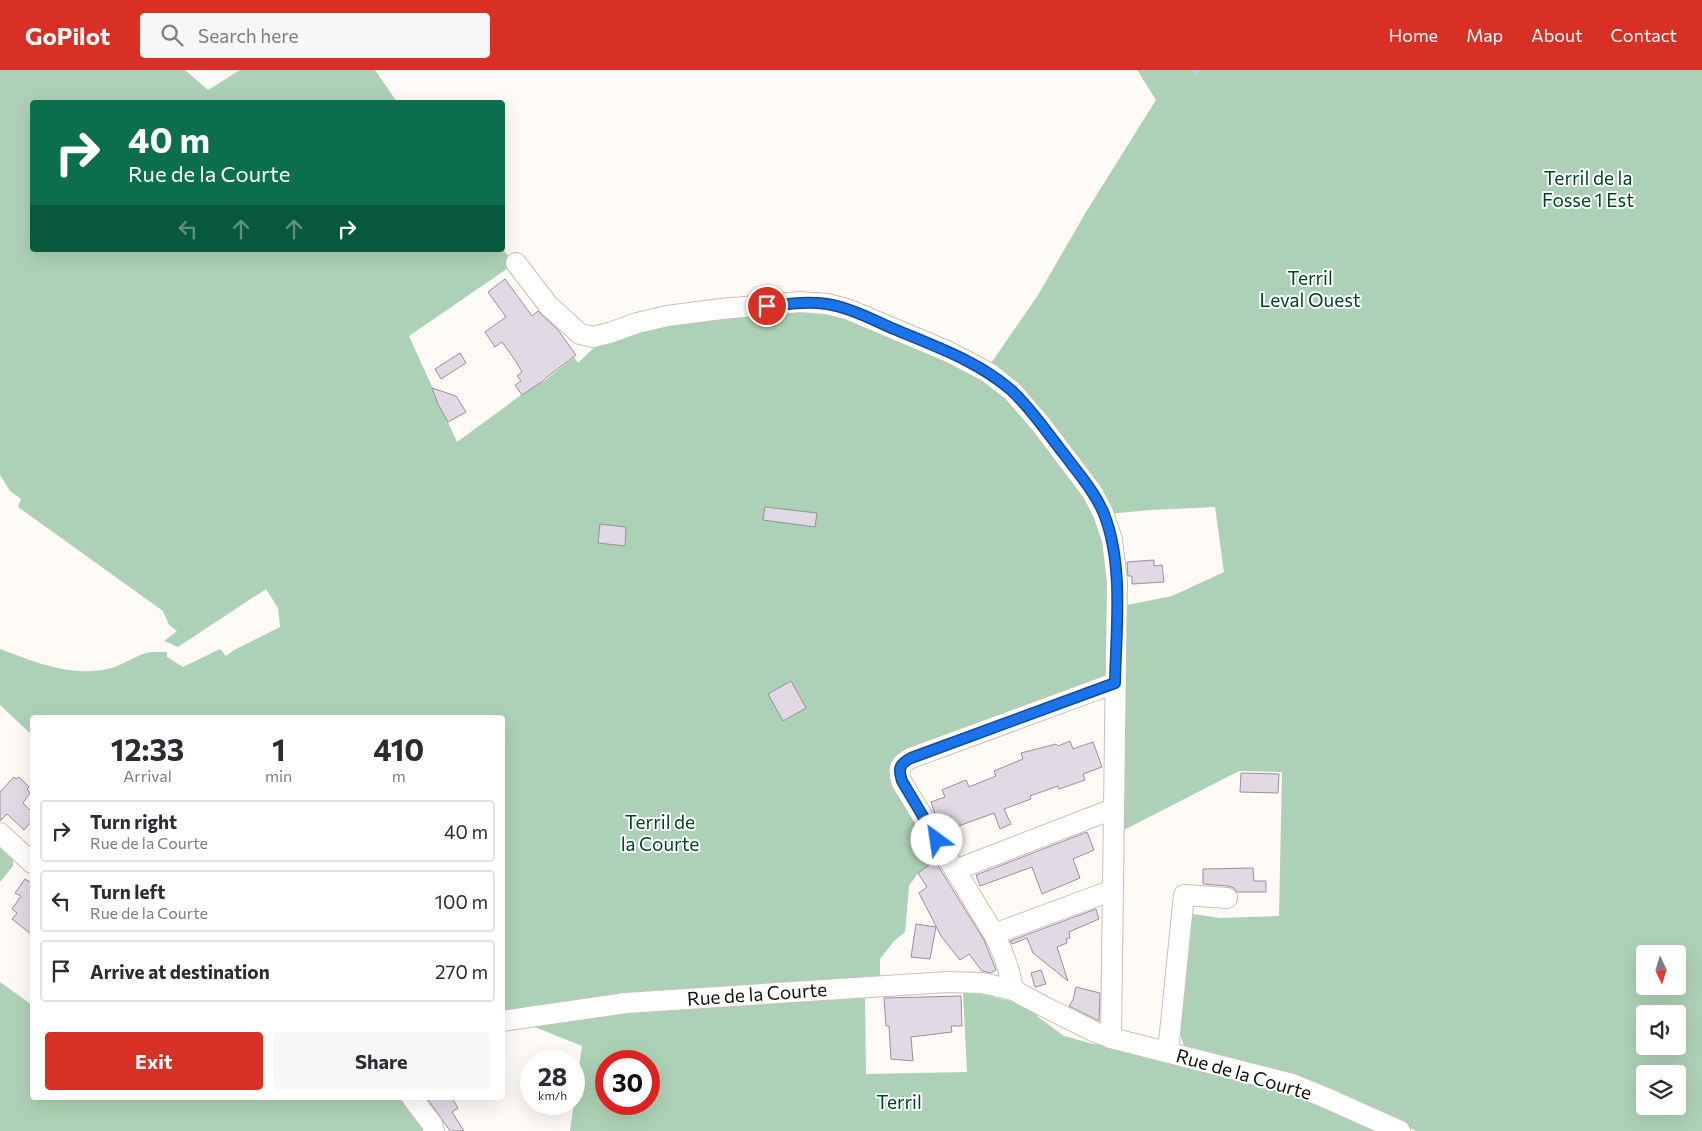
<!DOCTYPE html>
<html lang="en">
<head>
<meta charset="utf-8">
<style>
  body { margin:0; font-family:Commissioner,sans-serif; background:#f7f7f7; color:#2b2b33; height:100vh; display:flex; flex-direction:column; font-size:19px; white-space:nowrap }
  * { box-sizing:border-box; margin:0 }
  p { font-size:16px; color:#7c7c81 }
  .icon { flex:none; width:28px; height:28px; fill:none; stroke:currentColor; stroke-width:2; stroke-linecap:round; stroke-linejoin:round }
  .map { position:relative; flex:1; overflow:hidden }
  .sheet { position:absolute; left:30px; top:645px; width:475px; height:385px; display:flex; flex-direction:column; background:#fff; border-radius:5px; box-shadow:0 5px 20px #0002 }
  .sheet>* { flex:none }
  .hud { position:absolute; left:30px; top:30px; width:475px; height:152px; border-radius:5px; box-shadow:0 5px 20px #0002; background:#0b6e4f; color:#fff; overflow:hidden }
  .needle { width:32px; rotate:176deg }
  .buttons { position:absolute; left:1636px; top:875px; display:grid; gap:10px }
  .buttons a { display:grid; place-items:center; width:50px; height:50px; border-radius:5px; background:#fff; box-shadow:0 5px 20px #0002; font-size:25px }
  .speed { position:absolute; left:520px; top:980px; display:flex; gap:10px; font-size:25px; font-weight:700; text-align:center }
  .speed>* { display:grid; place-content:center; width:65px; height:65px; border-radius:50%; background:#fff; box-shadow:0 5px 20px #0002; line-height:1 }
  .speed small { font-size:12px; font-weight:400 }
  .speed .limit { border:8px solid #d22; background:#fff; color:#111 }
  .pin { position:absolute; display:grid; place-items:center; width:42px; height:42px; color:#fff; margin:-21px; border:2px solid #fff; border-radius:50%; box-shadow:0 1px 5px #0007 }
  .me { position:absolute; width:55px; margin:-28px; rotate:329deg; stroke-linejoin:round; filter:drop-shadow(0 0 4px #0008) }
  .turn { display:flex; align-items:center; gap:18px; height:105px; padding:0 15px; font-size:22px }
  .turn .icon { width:65px; height:65px; stroke-width:2.5 }
  .turn b { display:block; font-size:35px; line-height:42px }
  .lanes { display:flex; align-items:center; height:48px; padding:0 15px; background:#0003; justify-content:center; gap:25px; direction:ltr }
  .lanes .off { opacity:.35 }
  .eta { display:flex; justify-content:space-evenly; align-items:center; height:85px; text-align:center }
  .eta b { font-size:30px; font-weight:700; line-height:35px }
  .primary-button { display:flex; gap:10px; margin-top:auto; padding:10px 15px }
  .primary-button a { flex:1; height:58px; border-radius:5px; background:#d93025; color:#fff; font-size:20px; font-weight:700; line-height:58px; text-align:center }
  .primary-button a+a { background:#f7f7f7; color:#2b2b33 }
  ul { padding:0; list-style:none }
  li { display:flex; align-items:center; gap:15px; height:62px; margin:0 10px 8px; padding:0 5px; border:2px solid #e1e1e2; border-radius:5px }
  li div { flex:1 }
  li b { display:block; font-size:19px }
  li em { font-style:normal }
  header { display:flex; align-items:center; gap:30px; box-sizing:border-box; height:70px; padding:0 25px; background:#d93025; color:#fff }
  header strong { font-size:24px }
  nav { display:flex; gap:28px; margin-inline-start:auto; font-size:18px }
  .search { width:350px; height:45px; background:#f7f7f7; display:flex; align-items:center; gap:12px; box-sizing:border-box; padding:0 18px; border-radius:5px; color:#7c7c81; font-size:19px }
  .map>svg:first-child { display:block }
  .green { fill:#add1b6; fill-rule:evenodd }
  .lines { fill:none; stroke-linecap:round; stroke-linejoin:round }
  .stream { stroke:#a4dae5; stroke-width:4.5 }
  .building { fill:#e1d9e3; stroke:#98909a }
  .minor-casing { stroke:#c9c1b7; stroke-width:22 }
  .minor { stroke:#fff; stroke-width:20 }
  .route-casing { stroke:#114b97; stroke-width:12 }
  .route { stroke:#1a73e8; stroke-width:9 }
  .labels { text-anchor:middle; stroke-width:4; stroke-linejoin:round; paint-order:stroke }
  .park-label { font-size:19px; fill:#00431f; stroke:#fff }
  .street-label { font-size:19px; fill:#13100d; stroke:#fff }
</style>
</head>
<body>
<header>
<strong>GoPilot</strong>
<div class="search"><svg class="icon" aria-label="search" viewBox="0 0 24 24"><circle cx="10" cy="10" r="6"/><path d="M15 15l6 6"/></svg>Search here</div>
<nav><a>Home</a><a>Map</a><a>About</a><a>Contact</a></nav>
</header>
<div class="map">
<svg width="1702" height="1061" viewBox="0 0 1702 1061">
  <rect width="100%" height="100%" fill="#fefaf6"/>
  <!-- green -->
  <g class="green">
    <path d="M0 0H185L208 20 240 0H375L397 32H32V180L503 179 514 194 409 266 457 372 532 317 543 312 574 287 578 293 600 272 602 275 618 266 641 256 821 237 988 308 1074 402 1107 470 1111 610 898 690 942 786 918 803 909 816 905 862 894 871 880 889V911L503 941 502 648H32V665L0 635V579C38 593 71 608 112 598 125 594 137 584 151 582 156 582 162 582 167 582V587L183 597 220 579 226 586 234 580 280 557 278 538 266 519 178 577 164 571 177 561 169 555 163 541 18 437 21 429 10 421 0 405Z"/>
    <path d="M1137 0H1702V1061H1416L1383 1044 1184 977 1178 957 1187 843 1220 848 1279 846 1282 702 1239 701 1122 761V536L1172 526 1224 502 1215 437 1150 440 1108 444 987 299 1038 225 1086 142 1156 30ZM1645 884H1678V916H1645ZM1645 944H1678V976H1645ZM1645 1004H1678V1036H1645Z"/>
    <path d="M0 771 13 783V796L0 812Z"/>
    <path d="M0 912 32 935V1028H403L429 1061H0Z"/>
    <path d="M963 922 981 924 1010 931 1034 941 1038 947 1064 966 1093 974 1119 976 1288 1018 1388 1061H570L582 976 527 954 607 942 865 924 866 1004 967 1002ZM606 991H649V1034H606Z"/>
  </g>
  <g class="lines">
    <!-- stream -->
    <path class="stream" d="M1194 0 1196 3"/>
  </g>
  <!-- building -->
  <g class="building">
    <path d="M505 209 532 246 538 241 558 260 576 285 547 307 543 311 522 325 515 315 521 311 517 306 522 302 515 290 502 272 495 277 485 262 506 247 488 222Z"/>
    <path d="M460 283 466 293 441 309 435 299Z"/>
    <path d="M432 318 456 326 466 342 448 352 438 334Z"/>
    <path d="M765 437 817 443 815 457 763 450Z"/>
    <path d="M600 454 626 457 625 476 598 473Z"/>
    <path d="M1154 490V496L1162 495 1164 512 1132 514V506H1128L1127 492Z"/>
    <path d="M791 611 806 638 783 651 768 624Z"/>
    <path d="M1070 671 1073 679 1093 672 1102 697 1083 704 1085 710 1059 719 1058 716 1030 726 1031 729 1004 739 1011 754 1000 759 994 743 956 757 954 751 942 755 935 744 931 732 945 727 942 720 966 710 969 717 996 706 994 701 1023 689 1021 683 1056 674 1058 676Z"/>
    <path d="M1241 703 1279 704 1278 723 1240 722Z"/>
    <path d="M14 707 16 709 19 707 29 717 27 719 30 723 23 733 32 742V751L24 760 7 744 0 751V722Z"/>
    <path d="M1087 762 1094 780 1073 789 1080 808 1042 824 1032 797 980 816 976 805Z"/>
    <path d="M935 791 984 870 996 900 991 903 982 901 969 884 960 890 941 866 919 823 927 817 918 803Z"/>
    <path d="M1253 798 1254 811H1266V822H1237L1234 818 1228 816 1203 814V799Z"/>
    <path d="M25 809 30 812 32 810V865L12 849 17 843 12 839 21 826 15 823Z"/>
    <path d="M1096 839 1099 849 1069 862 1070 868 1066 869 1067 873 1057 877 1068 911 1033 883 1027 868 1012 874 1010 871Z"/>
    <path d="M916 854 936 857 930 889 911 887Z"/>
    <path d="M1041 900 1046 914 1035 917 1031 903Z"/>
    <path d="M1076 917 1100 923 1099 951 1069 936 1073 930Z"/>
    <path d="M961 926 962 956H951L952 962 911 967 913 991 891 989 889 956H886L884 928Z"/>
    <path d="M427 1028H452L458 1038 452 1042 464 1061H450Z"/>
  </g>
  <g class="lines">
    <defs>
      <g id="minor">
        <path d="M516 193 549 236 580 264 593 267 609 263 637 253 667 246 721 239 800 232 827 234 847 239 949 282 989 303 1012 321 1039 352 1092 422 1103 443 1112 470 1117 512 1111 968"/>
        <path d="M0 763 32 793"/>
        <path d="M955 800 1113 739"/>
        <path d="M994 864 1113 820"/>
        <path d="M1013 920C1010 899 1003 883 994 864L901 711C898 699 899 694 911 688L1115 613"/>
        <path d="M502 951 626 933 947 912 982 913 1013 920 1043 936 1095 962 1111 968 1292 1014 1324 1027 1400 1061"/>
        <path d="M1168 982 1184 825 1227 828"/>
        <path d="M412 1028 432 1054 434 1061"/>
      </g>
    </defs>
    <!-- minor casing -->
    <use href="#minor" class="minor-casing"/>
    <!-- minor -->
    <use href="#minor" class="minor"/>
  </g>
  <g class="lines">
    <defs>
      <path id="route" d="M767 236C787 234 807 231 827 234 851 238 873 250 894 259 934 276 978 291 1011 320 1031 338 1048 364 1064 384 1078 403 1095 422 1104 444 1124 495 1116 559 1115 613L911 688C899 694 898 699 902 711L937 770"/>
    </defs>
    <!-- route casing -->
    <use href="#route" class="route-casing"/>
    <!-- route -->
    <use href="#route" class="route"/>
  </g>
  <g class="labels">
    <!-- park labels -->
    <g class="park-label">
      <text x="1588" y="115">Terril de la<tspan x="1588" dy="22">Fosse 1 Est</tspan></text>
      <text x="1310" y="215">Terril<tspan x="1310" dy="22">Leval Ouest</tspan></text>
      <text x="660" y="759">Terril de<tspan x="660" dy="22">la Courte</tspan></text>
      <text x="899" y="1039">Terril</text>
    </g>
    <!-- street labels -->
    <g class="street-label">
      <text transform="translate(757 924) rotate(-4)" y="7">Rue de la Courte</text>
      <text transform="translate(1244 1004) rotate(16)" y="7">Rue de la Courte</text>
    </g>
  </g>
</svg>
<div class="buttons">
<a><svg class="needle" viewBox="-14 -14 28 28"><path d="M0-13l5 13h-10z" fill="#e53935"/><path d="M0 13l5-13h-10z" fill="#7c7c81"/></svg></a>
<a><svg class="icon" aria-label="sound" viewBox="0 0 24 24"><path d="M4 9h4l5-4v14l-5-4H4zM17 9q2 3 0 6"/></svg></a>
<a><svg class="icon" aria-label="layers" viewBox="0 0 24 24"><path d="M12 4l9 5-9 5-9-5zM3 14l9 5 9-5"/></svg></a>
</div>
<div class="speed"><div>28<small>km/h</small></div><div class="limit">30</div></div>
<div class="pin" style="left:767px;top:236px;background:#d93025"><svg class="icon" aria-label="arrive" viewBox="0 0 24 24"><path d="M6 21V4h12l-3 4 3 4H6"/></svg></div>
<svg class="me" style="left:937px;top:770px" viewBox="-20 -20 40 40"><circle r="19" fill="#fff"/><path d="M0-13L10 11 0 6-10 11z" fill="#1a73e8"/></svg>
<div class="hud">
<div class="turn"><svg class="icon" aria-label="right" viewBox="0 0 24 24"><path d="M7 20v-9h11M14 6l5 5-5 5"/></svg><div><b>40 m</b>Rue de la Courte</div></div>
<div class="lanes"><svg class="icon off" aria-label="left" viewBox="0 0 24 24"><path d="M17 20v-9H6M10 6l-5 5 5 5"/></svg><svg class="icon off" aria-label="ahead" viewBox="0 0 24 24"><path d="M12 20V5M6 11l6-6 6 6"/></svg><svg class="icon off" aria-label="ahead" viewBox="0 0 24 24"><path d="M12 20V5M6 11l6-6 6 6"/></svg><svg class="icon" aria-label="right" viewBox="0 0 24 24"><path d="M7 20v-9h11M14 6l5 5-5 5"/></svg></div>
</div>
<section class="sheet">
<div class="eta">
<div><b>12:33</b><p>Arrival</p></div>
<div><b>1</b><p>min</p></div>
<div><b>410</b><p>m</p></div>
</div>
<ul>
<li><svg class="icon" aria-label="right" viewBox="0 0 24 24"><path d="M7 20v-9h11M14 6l5 5-5 5"/></svg><div><b>Turn right</b><p>Rue de la Courte</p></div><em>40 m</em></li>
<li><svg class="icon" aria-label="left" viewBox="0 0 24 24"><path d="M17 20v-9H6M10 6l-5 5 5 5"/></svg><div><b>Turn left</b><p>Rue de la Courte</p></div><em>100 m</em></li>
<li><svg class="icon" aria-label="arrive" viewBox="0 0 24 24"><path d="M6 21V4h12l-3 4 3 4H6"/></svg><div><b>Arrive at destination</b></div><em>270 m</em></li>
</ul>
<div class="primary-button"><a>Exit</a><a>Share</a></div>
</section>
</div>
</body>
</html>
